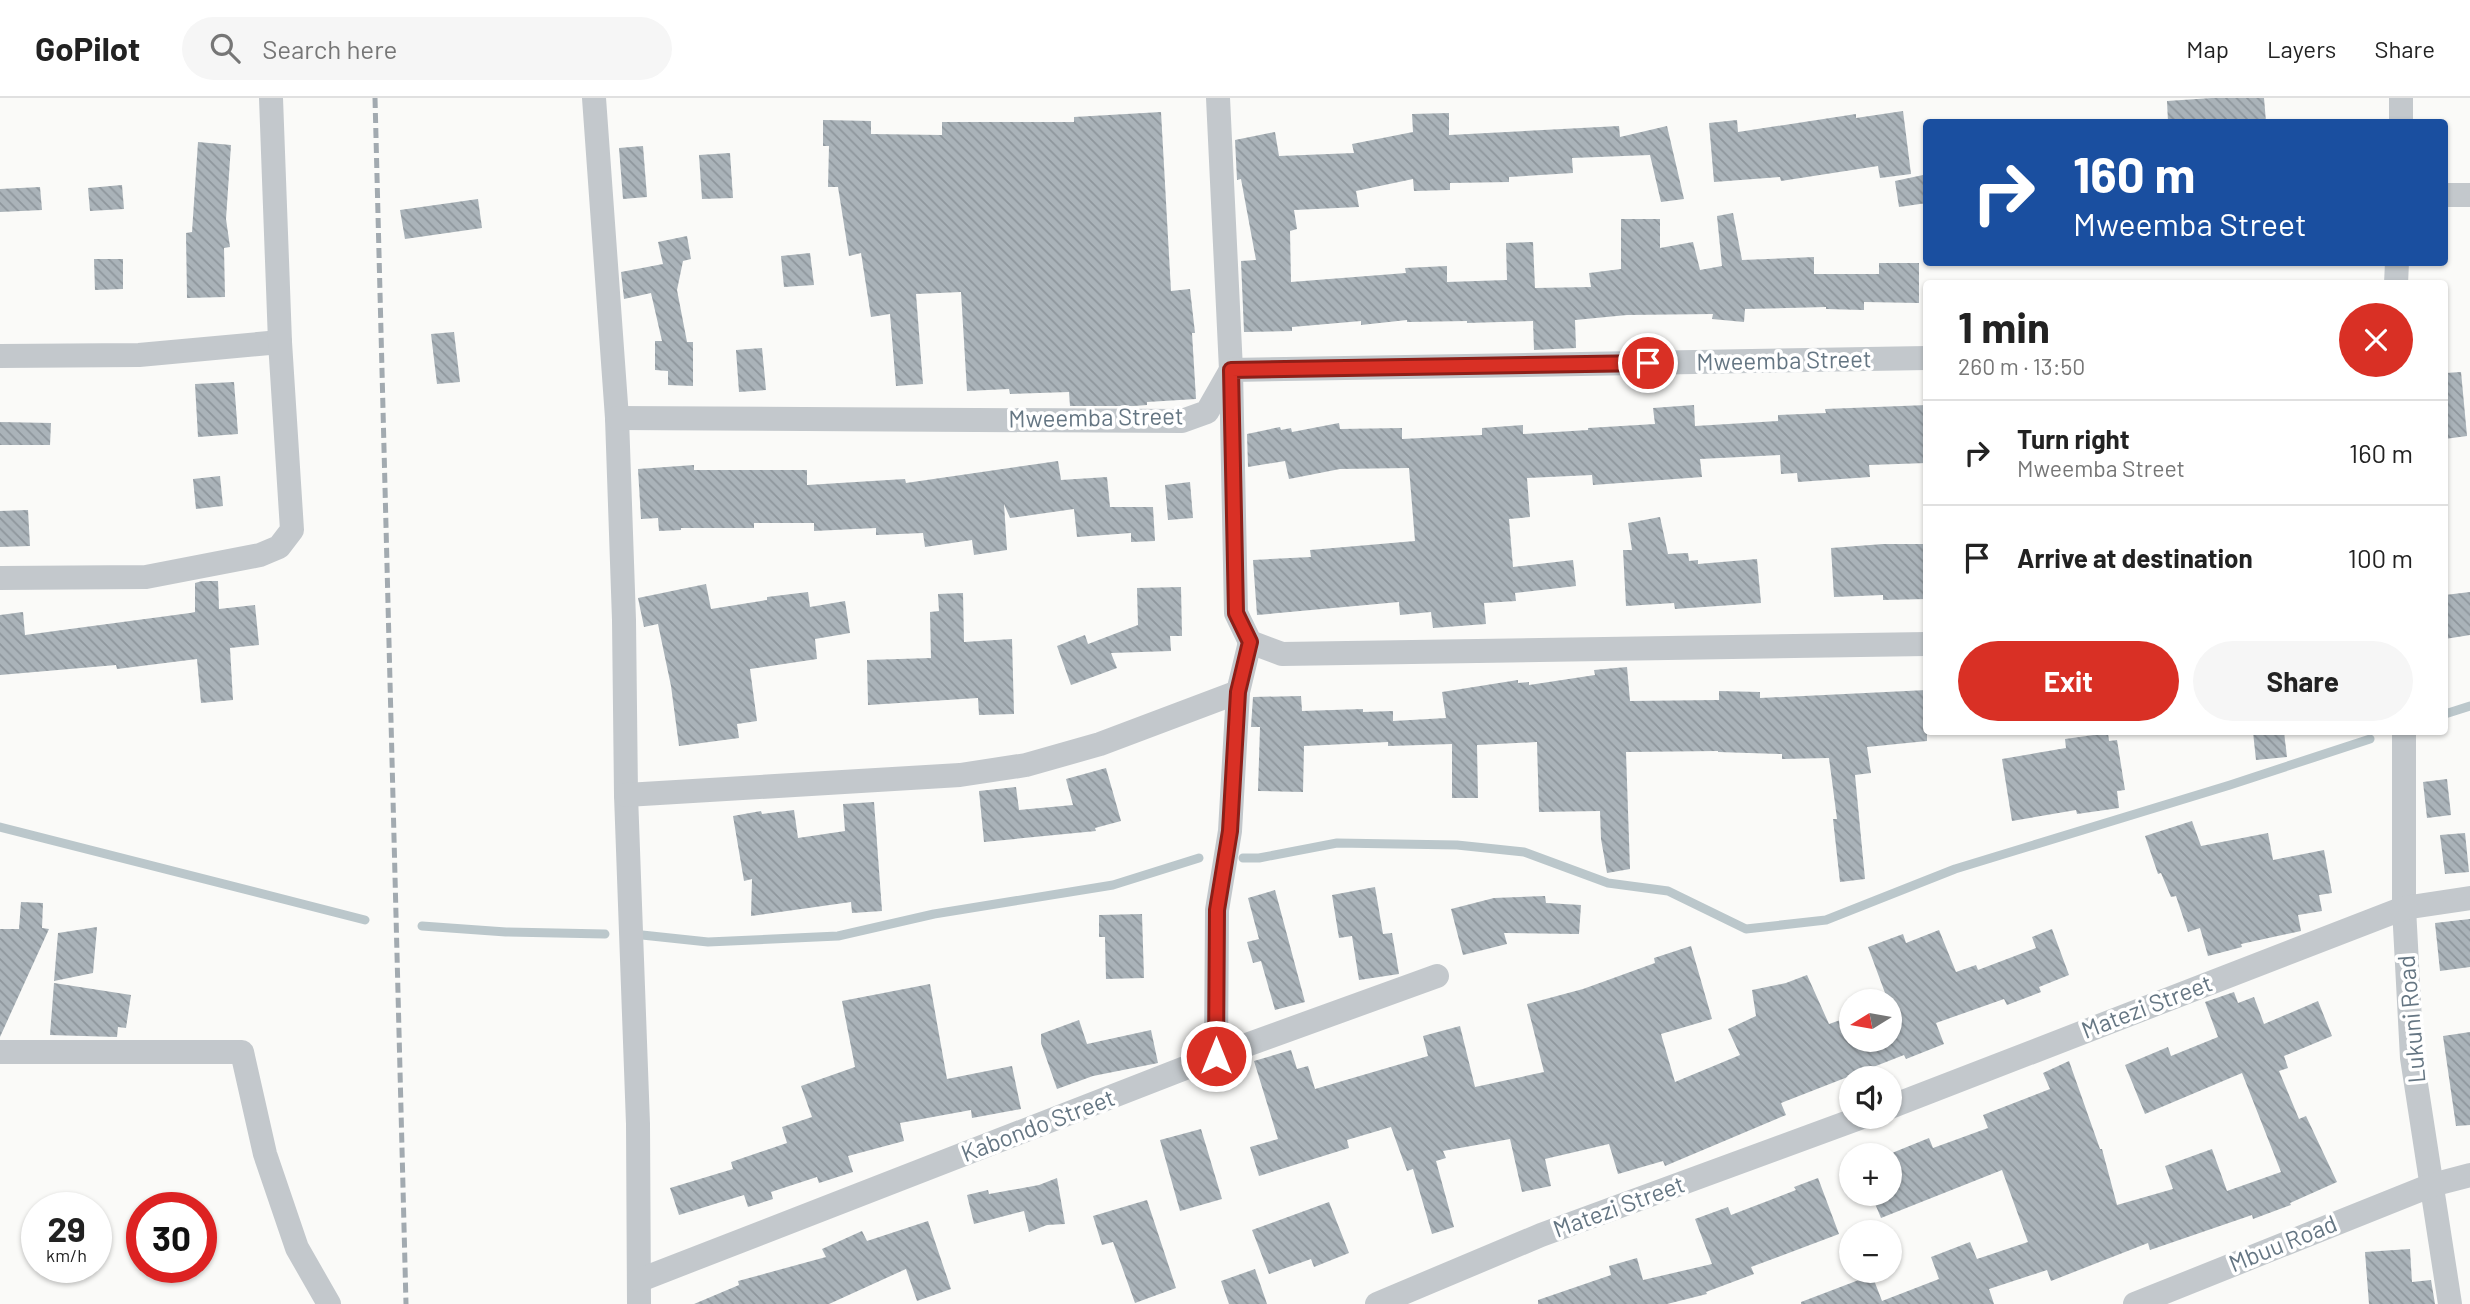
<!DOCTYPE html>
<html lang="en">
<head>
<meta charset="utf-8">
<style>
  body { margin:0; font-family:Barlow,sans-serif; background:#f6f6f6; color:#222; height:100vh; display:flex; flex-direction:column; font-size:26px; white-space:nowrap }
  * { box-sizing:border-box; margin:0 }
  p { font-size:23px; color:#767676 }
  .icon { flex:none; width:38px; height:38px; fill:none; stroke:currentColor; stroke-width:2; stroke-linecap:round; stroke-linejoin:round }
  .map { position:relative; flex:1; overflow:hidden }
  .drawer { position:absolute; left:1923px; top:182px; width:525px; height:455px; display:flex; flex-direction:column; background:#fff; border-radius:7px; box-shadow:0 2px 5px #0004 }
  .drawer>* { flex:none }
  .guide { position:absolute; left:1923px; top:21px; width:525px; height:147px; border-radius:7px; box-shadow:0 2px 5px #0004; background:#1a4fa0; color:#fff; overflow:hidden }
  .needle { width:46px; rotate:259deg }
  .buttons { position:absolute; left:1839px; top:891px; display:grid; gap:14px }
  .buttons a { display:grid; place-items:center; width:63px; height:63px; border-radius:50%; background:#fff; box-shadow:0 2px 5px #0004; font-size:35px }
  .speed { position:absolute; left:21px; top:1094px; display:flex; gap:14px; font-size:35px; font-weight:700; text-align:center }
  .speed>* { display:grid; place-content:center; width:91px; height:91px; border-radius:50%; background:#fff; box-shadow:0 2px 5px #0004; line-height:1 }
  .speed small { font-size:18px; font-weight:400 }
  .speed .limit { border:10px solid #d22; background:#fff; color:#111 }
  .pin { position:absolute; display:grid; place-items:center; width:60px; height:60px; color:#fff; margin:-30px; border:4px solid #fff; border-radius:50%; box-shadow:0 2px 7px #0007 }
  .me { position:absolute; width:77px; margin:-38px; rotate:0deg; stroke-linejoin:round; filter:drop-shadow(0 0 5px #0008) }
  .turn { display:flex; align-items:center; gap:24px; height:147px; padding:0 35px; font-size:32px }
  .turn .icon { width:91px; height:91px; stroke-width:2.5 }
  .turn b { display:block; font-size:49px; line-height:60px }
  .round { display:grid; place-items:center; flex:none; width:74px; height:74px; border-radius:37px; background:#f6f6f6 }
  .head { display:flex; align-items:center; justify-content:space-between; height:119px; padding:0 35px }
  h1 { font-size:42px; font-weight:700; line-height:52px }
  .primary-button { display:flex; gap:14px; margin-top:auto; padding:14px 35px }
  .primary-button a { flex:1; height:80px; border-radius:42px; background:#d93025; color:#fff; font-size:28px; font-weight:700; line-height:80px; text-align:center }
  .primary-button a+a { background:#f6f6f6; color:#222 }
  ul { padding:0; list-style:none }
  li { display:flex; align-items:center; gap:21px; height:105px; padding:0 35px; border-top:2px solid #e0e0e0 }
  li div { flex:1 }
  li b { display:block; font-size:26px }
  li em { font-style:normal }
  header { display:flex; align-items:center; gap:42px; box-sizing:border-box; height:98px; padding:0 35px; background:#fff; border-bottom:2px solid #e0e0e0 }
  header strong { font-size:33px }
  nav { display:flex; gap:38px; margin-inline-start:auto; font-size:24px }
  .search { width:490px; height:63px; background:#f6f6f6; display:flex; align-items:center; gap:18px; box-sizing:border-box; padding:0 24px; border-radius:38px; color:#767676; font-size:26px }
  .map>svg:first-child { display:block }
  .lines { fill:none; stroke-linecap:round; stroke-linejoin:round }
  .stream { stroke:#bbc7cb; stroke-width:9 }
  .building { fill:url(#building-back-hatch) }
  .minor { stroke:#c3c8cc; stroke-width:24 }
  .rail { stroke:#a2aab0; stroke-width:5; stroke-dasharray:10 5; stroke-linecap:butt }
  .route-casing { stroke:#8d1f18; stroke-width:18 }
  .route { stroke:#d93025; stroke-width:12 }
  .labels { text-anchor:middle; stroke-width:7; stroke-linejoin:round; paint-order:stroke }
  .street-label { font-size:24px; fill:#657683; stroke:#fff }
</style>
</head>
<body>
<header>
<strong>GoPilot</strong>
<div class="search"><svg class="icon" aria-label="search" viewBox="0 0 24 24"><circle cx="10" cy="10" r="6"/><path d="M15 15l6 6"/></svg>Search here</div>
<nav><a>Map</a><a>Layers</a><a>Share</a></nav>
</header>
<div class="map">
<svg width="2470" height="1206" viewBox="0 0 2470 1206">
  <defs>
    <pattern id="building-back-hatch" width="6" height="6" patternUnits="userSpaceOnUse" patternTransform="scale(1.75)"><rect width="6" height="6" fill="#aab3b9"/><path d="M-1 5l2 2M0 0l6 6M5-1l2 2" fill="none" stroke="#8e969c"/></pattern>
  </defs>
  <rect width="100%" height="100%" fill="#fafaf8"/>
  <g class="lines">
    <!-- stream -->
    <g class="stream">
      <path d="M2445 616 2470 608"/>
      <path d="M0 729 365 822"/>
      <path d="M1243 760H1259L1337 745 1457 747 1524 754 1608 785 1668 793 1746 831 1826 822 1955 771 2230 687 2370 641"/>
      <path d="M422 828 506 834 605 836"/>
      <path d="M642 837 708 844 838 838 934 816 1113 787 1199 760"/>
    </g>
  </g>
  <!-- building -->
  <g class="building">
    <path d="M2212 0H2264L2266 24H2168L2167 3Z"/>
    <path d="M1903 13 1911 76 1880 80 1878 68 1781 83 1780 79 1714 84 1709 25 1737 22 1738 34 1856 16V20Z"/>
    <path d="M1161 14 1171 193 1190 191 1195 235H1192L1196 301 1147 304V307L1134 308H1070L1069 294 1010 296 1009 291 967 293 961 194 916 196 923 286 896 288 890 216 871 219 861 155 849 158 838 89H828L829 48H823V22L871 23V36L942 37V24H1074V19Z"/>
    <path d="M1449 15V37L1619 28 1620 39 1667 28 1684 101 1661 104 1650 57 1572 60 1573 75 1509 79V84L1450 85V92L1414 93 1413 81 1356 93 1359 109 1294 112 1297 131 1290 133 1291 184 1406 175 1405 170 1447 168V184L1507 182 1506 145 1533 144 1535 190 1591 189 1589 175 1621 171V121H1660V150L1693 144 1700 172 1722 168 1717 118 1733 115 1742 162 1814 159V176H1879V165H1919V205L1864 204V212L1826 211V209L1745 211 1744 224 1712 221 1713 216 1627 217 1575 222 1576 250 1534 252 1533 223 1467 225V223L1407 224V222L1361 227V223L1292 229V233L1244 234 1241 163 1256 162 1241 81 1237 82 1235 42 1275 34 1279 58 1354 55 1352 46 1413 34 1412 16Z"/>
    <path d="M198 44 231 47 226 121 230 149 224 150 225 199 187 200 186 135 192 134Z"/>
    <path d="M643 48 647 99 623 101 619 50Z"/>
    <path d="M730 55 733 100 702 101 699 57Z"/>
    <path d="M1923 77 1927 105 1899 109 1895 83Z"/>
    <path d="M122 87 124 111 90 113 88 90Z"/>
    <path d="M40 89 42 112 0 114V91Z"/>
    <path d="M478 101 482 130 405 141 400 112Z"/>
    <path d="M687 138 691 161 683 163 677 192 687 244H693V288L668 287V273L655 272V243H662L651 195 624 201 621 174 663 166 658 144Z"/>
    <path d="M810 155 814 187 784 189 781 158Z"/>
    <path d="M94 161H123V191L95 192Z"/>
    <path d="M454 234 460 284 437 286 431 236Z"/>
    <path d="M762 250 766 292 739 294 736 252Z"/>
    <path d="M2461 274 2467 338 2445 341V275Z"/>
    <path d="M234 284 238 336 198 339 195 286Z"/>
    <path d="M1694 307 1695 328 1778 323V317L1826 315 1825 311 1927 307V365L1869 367 1870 379 1798 384 1797 375 1781 376 1780 357 1700 361 1702 379 1593 387 1592 377 1527 380 1530 419 1509 421 1513 469 1573 462 1576 488 1515 495 1516 503 1484 505 1486 526 1433 530 1431 514 1400 517 1399 504 1257 517 1253 462 1311 459 1310 452 1415 443 1409 370 1340 371 1289 381 1285 363 1248 369 1247 336 1280 329 1281 332 1291 330 1292 334 1339 325 1340 331 1402 330V341L1482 337V330L1523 327V336L1588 332V330L1655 326 1653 310Z"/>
    <path d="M0 324 51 325 50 347H0Z"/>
    <path d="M1058 363 1061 382 1107 379 1110 409H1153L1155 443 1131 444V435L1077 439 1074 411 1010 420 1004 406 1007 452 974 457 972 442 925 449 923 435 876 437V430L814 433V425H754V430H681V432L659 433 658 420 641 421 638 371 694 367V372H807V387L905 381 906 385Z"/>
    <path d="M220 378 223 408 196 411 193 381Z"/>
    <path d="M1190 384 1193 420 1168 422 1165 387Z"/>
    <path d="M28 412 30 448 0 449V413Z"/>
    <path d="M1660 419 1668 456 1688 455 1689 463 1698 462V466L1757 461 1761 505 1675 511 1674 505 1626 508 1623 452H1632L1628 425Z"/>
    <path d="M1883 446H1927V501L1883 502V497L1834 499 1831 450Z"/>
    <path d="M202 483H218L219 511 255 507 259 547 230 550 233 602 201 605 197 561 117 571 116 567 0 577V517L23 514 25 537 190 515 195 514V485Z"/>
    <path d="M706 486 711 511 767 502V499L808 494 810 509 845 503 850 535 815 541 817 561 750 571 757 623 737 626 739 640 679 648 671 588 658 526 644 529 638 500Z"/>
    <path d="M1181 489 1182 538H1170L1171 553 1111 555 1117 570 1071 587 1057 548 1085 537 1088 546 1138 527 1137 490Z"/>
    <path d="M2470 494V537L2445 541V497Z"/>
    <path d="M963 495 964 544 1012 541 1014 616 979 617 978 600 868 607 867 562 931 560 930 514 939 513 938 496Z"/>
    <path d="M1627 569 1630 603 1719 602V593L1760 594V600L1927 592V643L1867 649 1871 675 1855 677 1865 781 1840 784 1833 721H1837L1829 660 1782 661V656L1718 654V653L1626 654 1630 771 1607 775 1601 741 1600 713 1539 714 1537 644 1477 647 1478 700H1452V646L1388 648V644L1304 648 1303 694 1258 693 1260 629H1251L1253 599 1301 598 1302 613 1363 611V614L1393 613V623L1446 620 1442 594 1518 582V585L1529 584V587L1595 577 1594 572Z"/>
    <path d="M2253 634H2284L2287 659 2256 662Z"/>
    <path d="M2108 635 2109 643 2117 642 2125 692 2117 693 2119 710 2077 716 2076 712 2012 723 2002 661 2066 650 2065 641Z"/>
    <path d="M1106 670 1121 723 1095 730 1096 733 984 744 979 693 1016 689 1019 712 1073 707 1066 681Z"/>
    <path d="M2447 681 2451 717 2427 720 2423 684Z"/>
    <path d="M874 704 882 813 852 815 851 804 751 818 752 781 744 783 733 718 761 713 762 716 794 712 798 740 845 733 843 706Z"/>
    <path d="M2192 723 2201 748 2268 735 2273 762 2324 752 2332 795 2319 797 2322 813 2298 817 2301 833 2241 846 2242 849 2208 858 2200 830 2188 834 2176 798 2171 799 2161 775 2158 776 2145 738Z"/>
    <path d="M2465 735 2469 774 2445 776 2440 737Z"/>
    <path d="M1375 789 1383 836 1392 835 1399 876 1359 882 1352 838 1339 840 1332 797Z"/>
    <path d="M1275 792 1305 904 1275 912 1261 863 1253 865 1247 844 1259 841 1248 800Z"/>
    <path d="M1545 798 1546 805 1581 807 1579 836 1504 835 1507 846 1463 857 1451 811 1494 800Z"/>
    <path d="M21 804 43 805 42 830 49 831 0 939V831H19Z"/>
    <path d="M1142 816 1144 880 1106 881 1105 839H1099V817Z"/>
    <path d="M2470 821V869L2440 873 2435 825Z"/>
    <path d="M97 829 93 875 54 883 58 835Z"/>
    <path d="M2052 831 2069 877 2039 889 2041 894 2007 907 2004 901 1936 925 1944 946 1906 961 1904 957 1781 1005 1786 1017 1665 1068 1663 1063 1618 1076 1609 1046 1545 1061 1551 1088 1522 1094 1510 1041 1443 1053 1446 1060 1436 1063 1454 1129 1432 1136 1413 1071 1407 1073 1391 1029 1347 1042 1349 1050 1259 1078 1250 1049 1278 1041 1254 963 1291 952 1297 971 1308 968 1315 991 1428 958 1423 938 1460 928 1475 989 1544 974 1527 906 1583 891 1655 865 1654 860 1691 848 1712 921 1661 936 1675 984 1740 957 1728 931 1756 918 1752 892 1786 885 1807 877 1829 926 1852 918V942H1890V903H1888L1868 849 1903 836 1906 845 1939 832 1956 874 1976 867 1978 872 2036 850 2032 839Z"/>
    <path d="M54 885 131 897 126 930 118 929 117 939 50 937Z"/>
    <path d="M930 886 947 981 1012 968 1021 1011 972 1020 971 1012 900 1025 904 1043 848 1058 853 1074 819 1085 817 1079 771 1094 773 1101 748 1109 744 1097 679 1117 670 1090 733 1071 731 1064 787 1045 782 1029 812 1019 801 988 855 969 842 903Z"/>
    <path d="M2234 894 2238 905 2254 899 2264 926 2318 903 2332 938 2284 958 2288 970 2279 973 2299 1021 2306 1018 2337 1084 2290 1105 2291 1107 2253 1121 2252 1117 2150 1152 2148 1145 2051 1183 2047 1172 1989 1191 1994 1206H1801V1204L1872 1177 1882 1203 1939 1181 1931 1159 1970 1144 1977 1161 2028 1144 2002 1072 1881 1120 1871 1096H1890V1057H1887L1929 1040 1933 1050 1988 1030 1983 1017 2050 991 2043 975 2069 963 2100 1051H2102L2117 1107 2173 1091 2165 1068 2212 1051 2227 1093 2281 1074 2242 975 2145 1016 2125 967 2168 949 2171 958 2218 939 2205 904Z"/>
    <path d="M1079 922 1087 946 1151 932 1158 965 1093 978 1057 991 1041 945V936Z"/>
    <path d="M2470 934V1027L2456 1028 2443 938Z"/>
    <path d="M1201 1031 1222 1101 1180 1113 1160 1042Z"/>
    <path d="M1057 1080 1065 1126 1047 1127 1029 1134 1024 1113 974 1126 967 1097 988 1092 989 1096 1039 1087Z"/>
    <path d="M1818 1080 1839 1136 1751 1169 1754 1176 1706 1194 1707 1196 1667 1206H1538V1202L1611 1177 1609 1168 1637 1160 1643 1182 1712 1166 1695 1121 1728 1109 1731 1117 1796 1092 1794 1089Z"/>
    <path d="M1147 1102 1176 1190 1135 1205 1113 1144 1102 1147 1093 1118Z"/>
    <path d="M1329 1104 1349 1155 1314 1169 1311 1161 1269 1176 1252 1132Z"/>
    <path d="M928 1123 951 1191 917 1203 906 1171 829 1206H694L739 1187 738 1183 826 1159 822 1151 862 1133 867 1143Z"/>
    <path d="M2410 1151 2412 1184 2431 1182 2435 1206H2369L2365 1154Z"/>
    <path d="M1255 1171 1267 1206H1229L1221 1183Z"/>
  </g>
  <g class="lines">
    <!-- minor -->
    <g class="minor">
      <path d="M594 0 617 320 624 522 626 697 638 1026 639 1206"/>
      <path d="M1218 0 1231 272 1236 515 1250 544 1282 556 1927 546"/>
      <path d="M2401 0V24"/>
      <path d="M2445 97H2470"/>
      <path d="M2396 186 2397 164"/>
      <path d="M0 258 139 257 280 244"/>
      <path d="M617 320 1182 323 1207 314 1231 272 1927 260"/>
      <path d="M0 480 146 479 260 457 279 449 292 432 280 244 271 0"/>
      <path d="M2404 634V810L2412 960 2450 1206"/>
      <path d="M626 697 960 677 1026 667 1100 646 1238 594"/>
      <path d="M0 954H242L265 1056 297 1150 329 1206"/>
      <path d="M1216 958 1217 812 1230 733 1238 594 1250 544"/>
      <path d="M1890 1009 2404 810 2470 800"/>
      <path d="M640 1182 1216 958 1437 878"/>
      <path d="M1377 1206 1541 1137 1865 1018"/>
      <path d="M2135 1206 2432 1087 2470 1077"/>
    </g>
    <!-- rail -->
    <path class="rail" d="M375 0 406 1206"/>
  </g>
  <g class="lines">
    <defs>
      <path id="route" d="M1216 958 1217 812 1230 733 1238 594 1250 544 1236 515 1231 272 1648 265"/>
    </defs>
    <!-- route casing -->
    <use href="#route" class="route-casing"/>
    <!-- route -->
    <use href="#route" class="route"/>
  </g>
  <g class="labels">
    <!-- street labels -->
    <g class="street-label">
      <text transform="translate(1784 263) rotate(-1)" y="8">Mweemba Street</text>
      <text transform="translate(1096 320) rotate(-1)" y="8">Mweemba Street</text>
      <text transform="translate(2147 909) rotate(-21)" y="8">Matezi Street</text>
      <text transform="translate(2412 921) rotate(-95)" y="8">Lukuni Road</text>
      <text transform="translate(1038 1028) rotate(-21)" y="8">Kabondo Street</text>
      <text transform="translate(1619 1109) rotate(-20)" y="8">Matezi Street</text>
      <text transform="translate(2283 1146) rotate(-22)" y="8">Mbuu Road</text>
    </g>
  </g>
</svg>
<div class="buttons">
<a><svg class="needle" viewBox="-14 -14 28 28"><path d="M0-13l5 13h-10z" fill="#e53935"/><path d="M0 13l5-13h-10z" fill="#767676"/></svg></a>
<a><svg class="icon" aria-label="sound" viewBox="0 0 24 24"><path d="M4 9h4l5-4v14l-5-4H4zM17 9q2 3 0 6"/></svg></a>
<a>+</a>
<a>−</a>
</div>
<div class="speed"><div>29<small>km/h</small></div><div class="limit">30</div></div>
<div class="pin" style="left:1648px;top:265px;background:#d93025"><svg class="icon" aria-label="arrive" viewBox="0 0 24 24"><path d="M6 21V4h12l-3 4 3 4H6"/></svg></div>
<svg class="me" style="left:1216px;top:958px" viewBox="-20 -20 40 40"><circle r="17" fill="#d93025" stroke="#fff" stroke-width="3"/><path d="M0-11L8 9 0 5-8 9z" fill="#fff"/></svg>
<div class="guide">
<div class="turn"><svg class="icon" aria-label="right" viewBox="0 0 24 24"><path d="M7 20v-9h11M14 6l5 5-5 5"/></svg><div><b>160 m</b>Mweemba Street</div></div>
</div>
<section class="drawer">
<div class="head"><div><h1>1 min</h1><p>260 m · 13:50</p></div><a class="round" style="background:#d93025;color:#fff"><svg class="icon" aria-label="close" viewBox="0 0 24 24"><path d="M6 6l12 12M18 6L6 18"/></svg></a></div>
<ul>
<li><svg class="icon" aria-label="right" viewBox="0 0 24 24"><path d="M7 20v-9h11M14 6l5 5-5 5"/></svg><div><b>Turn right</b><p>Mweemba Street</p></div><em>160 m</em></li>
<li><svg class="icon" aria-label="arrive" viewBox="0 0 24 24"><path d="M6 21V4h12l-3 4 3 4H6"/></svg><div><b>Arrive at destination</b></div><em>100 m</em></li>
</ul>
<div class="primary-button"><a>Exit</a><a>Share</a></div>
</section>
</div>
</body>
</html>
